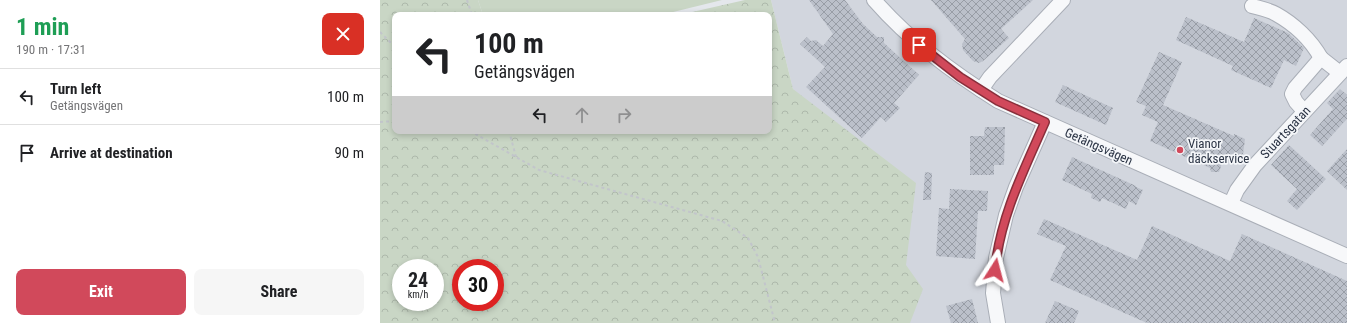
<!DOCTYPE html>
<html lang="en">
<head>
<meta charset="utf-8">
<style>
  body { margin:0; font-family:"Roboto Condensed",sans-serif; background:#f6f6f6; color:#202124; height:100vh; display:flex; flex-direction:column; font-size:15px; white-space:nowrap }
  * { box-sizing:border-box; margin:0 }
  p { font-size:13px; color:#757577 }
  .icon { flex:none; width:22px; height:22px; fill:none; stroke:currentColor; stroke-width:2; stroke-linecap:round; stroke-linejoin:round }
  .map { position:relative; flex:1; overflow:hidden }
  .panel { display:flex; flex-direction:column; background:#fff; width:380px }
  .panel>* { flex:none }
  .hud { position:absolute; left:12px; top:12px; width:380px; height:122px; border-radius:8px; box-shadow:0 2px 6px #0003; background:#fff; color:#202124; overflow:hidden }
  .speed { position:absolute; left:12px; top:259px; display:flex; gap:8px; font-size:20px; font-weight:700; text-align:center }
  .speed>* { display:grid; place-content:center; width:52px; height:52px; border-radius:50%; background:#fff; box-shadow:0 2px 6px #0003; line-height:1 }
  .speed small { font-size:10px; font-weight:400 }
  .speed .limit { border:6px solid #d22; background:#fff; color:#111 }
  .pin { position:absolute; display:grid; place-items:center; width:34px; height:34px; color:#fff; margin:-17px; border-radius:8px; box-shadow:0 2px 6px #0006 }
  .me { position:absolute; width:44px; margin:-22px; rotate:9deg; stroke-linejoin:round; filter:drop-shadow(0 0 3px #0008) }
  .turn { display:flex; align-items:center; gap:14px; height:84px; padding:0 16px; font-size:18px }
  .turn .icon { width:52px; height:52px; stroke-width:2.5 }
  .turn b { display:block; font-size:28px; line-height:34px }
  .lanes { display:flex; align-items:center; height:38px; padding:0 16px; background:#0003; justify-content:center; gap:20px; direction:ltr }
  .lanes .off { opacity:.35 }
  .round { display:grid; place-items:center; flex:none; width:42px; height:42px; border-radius:8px; background:#f6f6f6 }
  .summary { display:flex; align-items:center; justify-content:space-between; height:68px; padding:0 16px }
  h1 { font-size:24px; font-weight:700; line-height:30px; color:#1e9e55 }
  .button { display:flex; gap:8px; margin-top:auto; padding:8px 16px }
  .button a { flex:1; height:46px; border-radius:8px; background:#d1495b; color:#fff; font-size:16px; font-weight:700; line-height:46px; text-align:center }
  .button a+a { background:#f6f6f6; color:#202124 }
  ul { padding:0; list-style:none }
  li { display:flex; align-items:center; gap:12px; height:56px; padding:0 16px; border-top:1px solid #e0e0e0 }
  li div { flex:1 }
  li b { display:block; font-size:15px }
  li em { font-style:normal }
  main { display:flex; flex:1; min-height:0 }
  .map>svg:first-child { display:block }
  .built { fill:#d2d6de }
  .green { fill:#c9d6c5 }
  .forest { fill:url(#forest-crowns); fill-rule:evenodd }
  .building { fill:url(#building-cross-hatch) }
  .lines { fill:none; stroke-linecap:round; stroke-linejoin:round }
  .minor-casing { stroke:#a9aeb7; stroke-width:16 }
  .path { stroke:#c2c5cb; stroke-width:2; stroke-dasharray:3 3; stroke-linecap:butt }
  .minor { stroke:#f7f8fa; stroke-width:14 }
  .route-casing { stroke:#882f3b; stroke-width:10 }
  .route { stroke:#d1495b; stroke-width:7 }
  .poi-dot { fill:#d1495b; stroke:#f4f6f9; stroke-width:1.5 }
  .labels { text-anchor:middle; stroke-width:3.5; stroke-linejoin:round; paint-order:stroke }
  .street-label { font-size:13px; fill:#2b3445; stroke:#f4f6f9 }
  .poi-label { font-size:13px; fill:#2b3445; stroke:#f4f6f9; text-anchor:start }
</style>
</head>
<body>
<main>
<section class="panel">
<div class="summary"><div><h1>1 min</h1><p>190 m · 17:31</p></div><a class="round" style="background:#d93025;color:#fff"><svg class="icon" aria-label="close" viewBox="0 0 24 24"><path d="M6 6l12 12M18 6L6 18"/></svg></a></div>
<ul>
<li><svg class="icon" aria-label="left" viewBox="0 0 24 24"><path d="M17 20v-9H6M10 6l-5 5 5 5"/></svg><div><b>Turn left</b><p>Getängsvägen</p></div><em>100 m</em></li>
<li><svg class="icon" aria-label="arrive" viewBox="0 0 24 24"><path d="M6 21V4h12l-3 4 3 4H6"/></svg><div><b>Arrive at destination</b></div><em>90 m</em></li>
</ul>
<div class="button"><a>Exit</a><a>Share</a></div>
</section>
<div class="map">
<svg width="967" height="323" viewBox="0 0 967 323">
  <defs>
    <pattern id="forest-crowns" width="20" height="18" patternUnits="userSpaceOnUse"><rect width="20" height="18" fill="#c9d6c5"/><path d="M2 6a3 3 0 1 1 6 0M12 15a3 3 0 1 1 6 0" fill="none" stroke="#adb8ab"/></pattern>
    <pattern id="building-cross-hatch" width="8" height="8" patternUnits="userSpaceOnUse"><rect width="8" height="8" fill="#bbc0ca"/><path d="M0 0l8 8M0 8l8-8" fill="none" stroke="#989da6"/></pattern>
  </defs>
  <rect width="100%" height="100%" fill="#e4e7ec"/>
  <!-- built -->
  <path class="built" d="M391 0H967V323H512L413 89Z"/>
  <!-- green -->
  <path class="green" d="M98 0H342L281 15H103Z"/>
  <!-- forest -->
  <path class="forest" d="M0 0H98L103 15H15V131H389V15H299L365 0H391L413 89 536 183 526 265 543 289 530 323H0ZM21 268H55V302H21ZM81 268H115V302H81Z"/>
  <!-- building -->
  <g class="building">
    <path d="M429 0H465L483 24 497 37H504V43L539 75 514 103 520 108 506 122 501 117 482 138 426 87 445 67 420 44 427 37 431 41 436 40 443 46 453 34Z"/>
    <path d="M551 0H653L621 29 629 38 603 61 599 63 593 61 583 50 582 44 585 39Z"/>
    <path d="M806 17 864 42 874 18 908 33 924 48 916 66 904 60 891 88 851 70 853 66 796 40Z"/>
    <path d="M779 52 802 62 783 105 854 136V134L865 139 863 154 853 165 843 160 839 172H831L830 168 770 141 778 122 762 115 766 106 756 102Z"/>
    <path d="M683 85 733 108 726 125 675 102Z"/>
    <path d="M960 89 967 95V119L942 146 930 135 953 109 947 103Z"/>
    <path d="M605 127H625L624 165H614V175H590V136H604Z"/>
    <path d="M909 145 946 179 917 210 907 201 917 189 891 165Z"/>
    <path d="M967 149V190L947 171Z"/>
    <path d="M692 157 756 186V187L763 190 756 205 749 201 746 209 722 198 720 202 711 198 712 194 682 180Z"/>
    <path d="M545 172 552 173 551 200H543Z"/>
    <path d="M570 189 608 191 607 211H598L595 259 556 256 559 208 569 209Z"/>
    <path d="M664 219 757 260 772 226 850 261 862 234 967 281V323H767L670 280 686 246 657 234Z"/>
    <path d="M592 299 598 323H571L566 306Z"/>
    <path d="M675 301 699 311 694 323H665Z"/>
  </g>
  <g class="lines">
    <defs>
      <g id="minor">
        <path d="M494 0C530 41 572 72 618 101L967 256"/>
        <path d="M872 6C879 8 889 10 896 14 914 24 931 40 941 58"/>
        <path d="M601 90 610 77 683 0"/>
        <path d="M924 111 916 102 912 94 915 88 941 58 960 73"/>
        <path d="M851 203 857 190 875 165 967 66"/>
        <path d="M618 323 613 293 616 258 626 215 636 187 665 122"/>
      </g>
    </defs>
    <!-- minor casing -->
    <use href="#minor" class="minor-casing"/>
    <!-- path -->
    <g class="path">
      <path d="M87 0 92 15"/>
      <path d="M0 32 15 47"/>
      <path d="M0 122 15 121"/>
      <path d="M90 131 159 170 342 221 368 238 378 257 395 323"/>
      <path d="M129 131 136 157"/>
    </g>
    <!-- minor -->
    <use href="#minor" class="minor"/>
  </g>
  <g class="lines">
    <defs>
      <path id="route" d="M539 45 580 77 618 101 665 122C644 170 620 217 615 270"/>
    </defs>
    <!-- route casing -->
    <use href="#route" class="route-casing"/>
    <!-- route -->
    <use href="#route" class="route"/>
  </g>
  <!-- markers -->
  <circle class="poi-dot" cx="800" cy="150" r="4"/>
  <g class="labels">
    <!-- street labels -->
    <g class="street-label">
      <text transform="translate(905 132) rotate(-47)" y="5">Stuartsgatan</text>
      <text transform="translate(719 146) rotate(24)" y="5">Getängsvägen</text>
    </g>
    <!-- poi labels -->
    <g class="poi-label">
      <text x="808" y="148">Vianor<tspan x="808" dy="15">däckservice</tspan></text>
    </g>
  </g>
</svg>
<div class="speed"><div>24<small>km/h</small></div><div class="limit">30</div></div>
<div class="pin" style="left:539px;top:45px;background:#d93025"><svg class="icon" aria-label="arrive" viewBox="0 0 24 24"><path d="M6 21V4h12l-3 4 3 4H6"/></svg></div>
<svg class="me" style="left:615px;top:270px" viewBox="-20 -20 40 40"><path d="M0-17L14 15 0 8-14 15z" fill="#d1495b" stroke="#fff" stroke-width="4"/></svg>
<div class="hud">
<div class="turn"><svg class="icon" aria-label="left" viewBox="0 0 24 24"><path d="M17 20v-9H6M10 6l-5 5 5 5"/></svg><div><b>100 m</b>Getängsvägen</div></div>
<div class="lanes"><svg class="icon" aria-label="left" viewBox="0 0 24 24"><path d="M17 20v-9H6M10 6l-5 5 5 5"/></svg><svg class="icon off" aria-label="ahead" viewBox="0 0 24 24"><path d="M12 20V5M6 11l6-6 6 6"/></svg><svg class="icon off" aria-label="right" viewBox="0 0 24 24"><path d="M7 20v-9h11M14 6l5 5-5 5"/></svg></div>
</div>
</div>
</main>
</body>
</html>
